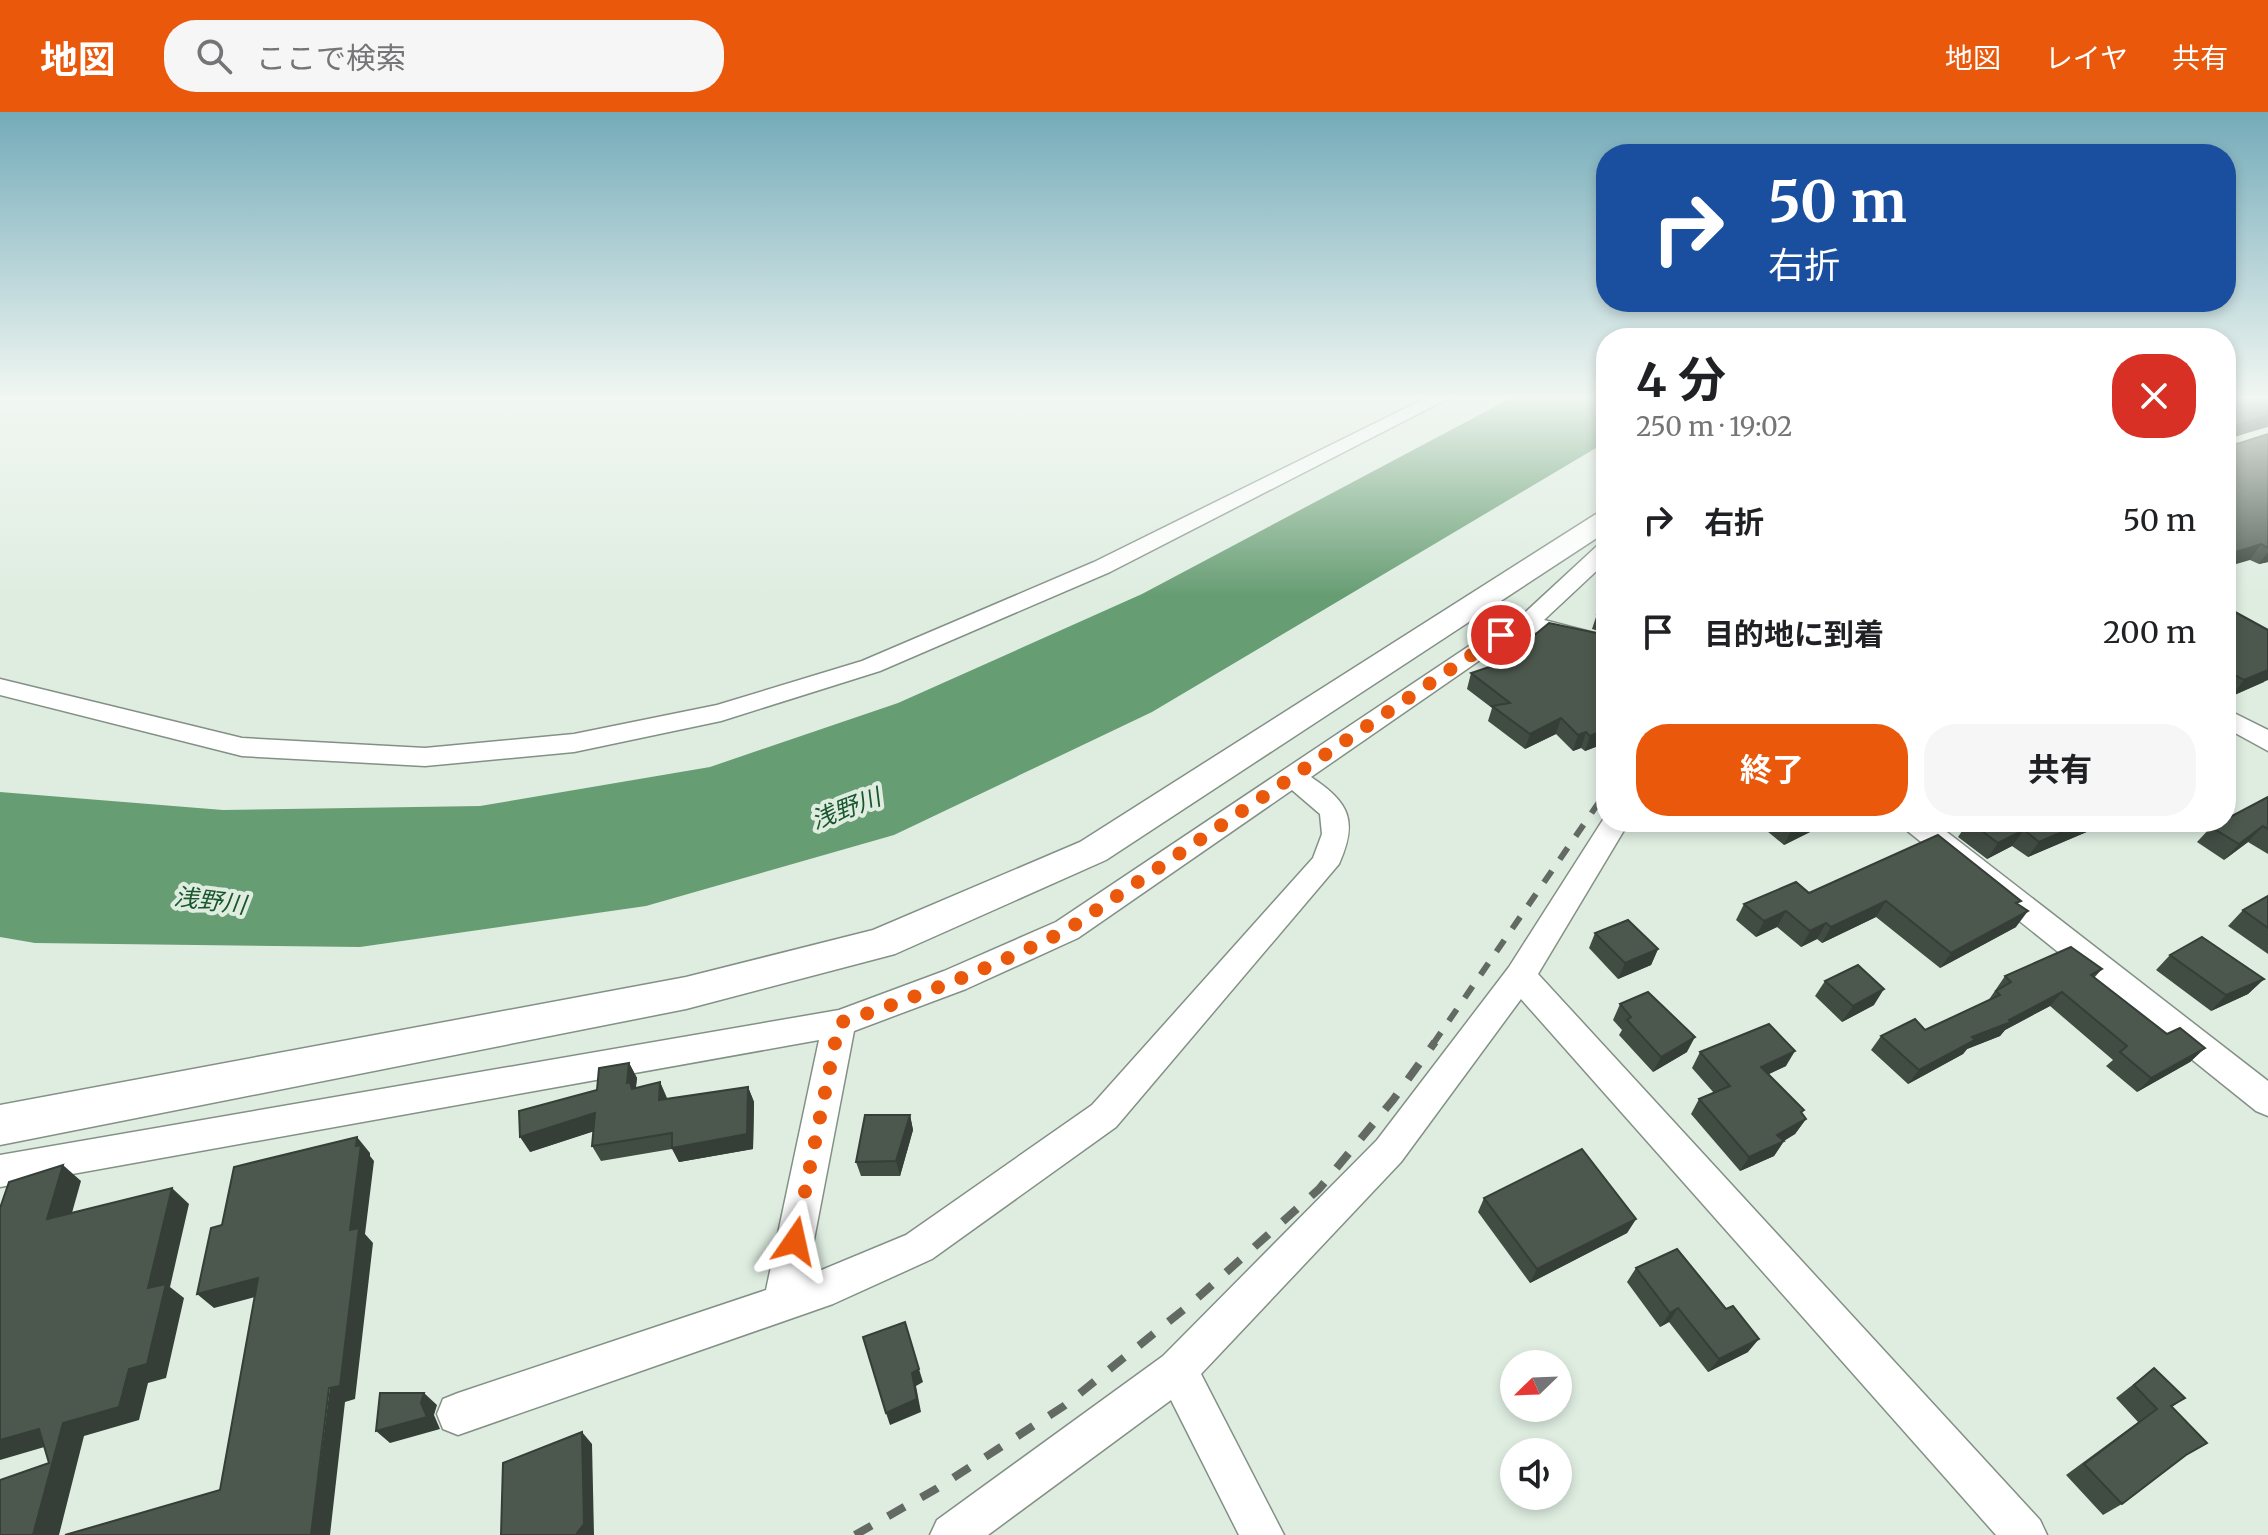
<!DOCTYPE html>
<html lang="ja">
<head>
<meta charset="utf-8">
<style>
  body { margin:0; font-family:Merriweather,"Noto Sans JP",serif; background:#f6f6f6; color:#202124; height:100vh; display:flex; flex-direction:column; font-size:30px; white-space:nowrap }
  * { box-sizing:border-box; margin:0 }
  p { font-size:26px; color:#757577 }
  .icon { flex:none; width:44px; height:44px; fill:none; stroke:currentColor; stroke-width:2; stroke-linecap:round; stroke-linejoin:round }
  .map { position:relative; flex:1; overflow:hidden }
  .panel { position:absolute; left:1596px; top:216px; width:640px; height:504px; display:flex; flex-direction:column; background:#fff; border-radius:32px; box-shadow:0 4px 12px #0003 }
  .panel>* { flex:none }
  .hud { position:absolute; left:1596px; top:32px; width:640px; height:168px; border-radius:32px; box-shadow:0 4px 12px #0003; background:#1a4fa0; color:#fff; overflow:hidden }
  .needle { width:52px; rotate:247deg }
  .fabs { position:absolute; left:1500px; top:1238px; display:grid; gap:16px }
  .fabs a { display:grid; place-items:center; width:72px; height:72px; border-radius:50%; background:#fff; box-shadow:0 4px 12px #0003; font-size:40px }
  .pin { position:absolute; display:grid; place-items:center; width:68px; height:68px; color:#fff; margin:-34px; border:4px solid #fff; border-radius:50%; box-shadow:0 2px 8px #0007 }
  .me { position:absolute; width:88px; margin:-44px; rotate:11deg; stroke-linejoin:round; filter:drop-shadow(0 0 6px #0008) }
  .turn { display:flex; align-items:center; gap:28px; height:168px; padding:0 40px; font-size:36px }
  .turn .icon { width:104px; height:104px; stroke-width:2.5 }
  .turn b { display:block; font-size:56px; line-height:68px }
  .round { display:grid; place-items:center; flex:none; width:84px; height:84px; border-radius:32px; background:#f6f6f6 }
  .overview { display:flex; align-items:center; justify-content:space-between; height:136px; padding:0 40px }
  h1 { font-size:48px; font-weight:700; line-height:60px }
  .cta { display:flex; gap:16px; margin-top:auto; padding:16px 40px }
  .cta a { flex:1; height:92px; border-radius:32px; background:#ea580c; color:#fff; font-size:32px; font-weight:700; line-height:92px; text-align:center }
  .cta a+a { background:#f6f6f6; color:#202124 }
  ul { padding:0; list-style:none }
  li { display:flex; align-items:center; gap:24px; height:112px; padding:0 40px }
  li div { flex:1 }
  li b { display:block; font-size:30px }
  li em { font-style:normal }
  header { display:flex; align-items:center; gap:48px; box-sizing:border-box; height:112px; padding:0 40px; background:#ea580c; color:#fff }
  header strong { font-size:38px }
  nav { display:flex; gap:44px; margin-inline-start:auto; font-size:28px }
  .search { width:560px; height:72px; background:#f6f6f6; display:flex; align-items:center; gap:20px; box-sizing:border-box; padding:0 28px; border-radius:32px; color:#757577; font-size:30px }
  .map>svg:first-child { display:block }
  .water { fill:#679d73 }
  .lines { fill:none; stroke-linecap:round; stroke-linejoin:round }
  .minor-casing { stroke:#839086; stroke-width:3 }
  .tertiary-casing { stroke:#839086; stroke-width:3 }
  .minor { fill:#fff; fill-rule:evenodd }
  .tertiary { fill:#fff; fill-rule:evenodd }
  .rail-far1 { stroke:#626a63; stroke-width:6; stroke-dasharray:14 14; stroke-linecap:butt }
  .rail { stroke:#626a63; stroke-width:8; stroke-dasharray:19 19; stroke-linecap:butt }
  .wall { fill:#414c43 }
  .shaded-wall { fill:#353e37 }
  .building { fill:#4c584e; stroke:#353e37; stroke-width:2 }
  .route { stroke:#ea580c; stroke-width:14; stroke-dasharray:0 25.2 }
  .labels { text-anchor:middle; stroke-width:8; stroke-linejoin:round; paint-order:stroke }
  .water-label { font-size:24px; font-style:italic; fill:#1a562d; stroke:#dfede1 }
</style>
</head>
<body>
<header>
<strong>地図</strong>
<div class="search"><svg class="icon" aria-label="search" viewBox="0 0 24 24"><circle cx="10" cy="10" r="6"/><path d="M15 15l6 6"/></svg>ここで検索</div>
<nav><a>地図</a><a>レイヤ</a><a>共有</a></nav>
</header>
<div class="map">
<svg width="2268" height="1423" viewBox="0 0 2268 1423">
  <rect width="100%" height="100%" fill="#dfede1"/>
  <!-- water -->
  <path class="water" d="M1513 285H1606V330L1152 600 894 723 646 794 360 835 35 831 0 825V680L223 698 480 694 710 655 898 591 1142 482Z"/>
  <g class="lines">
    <defs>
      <g id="minor">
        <path d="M1428 285H1451L1110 460 880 559 721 609 574 640 425 654 242 644 0 583V567L242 626 425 636 574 622 717 593 862 549 1094 450Z"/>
        <path d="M1606 431V450L1544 508 1606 524V538L1529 519 1509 528 1311 665C1350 691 1358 709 1339 752L1116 1015 932 1147 833 1192 458 1323 443 1317 437 1302 443 1287 458 1281 766 1178 819 928 0 1075V1043L839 898 944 859 1056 810 1493 518 1519 506 1598 433ZM1292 678 1320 702 1322 722 1313 746 1092 993 906 1123 807 1164 854 919 966 877 1078 826Z"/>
        <path d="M2226 597 2268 618V639L2226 616Z"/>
        <path d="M1606 703V710H1629L1538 862 2040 1408 2047 1423H1996L1521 887 1401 1050 1201 1262 1284 1423H1239L1171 1288 988 1423H930L937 1408 1163 1244 1377 1028 1509 855Z"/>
        <path d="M1901 710H1934L2268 969V1004L2256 999 1905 717Z"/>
      </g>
      <path id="tertiary" d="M1606 400V420L1106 748 895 842 686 897 0 1033V993L686 865 873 818 1080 730 1596 402Z"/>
    </defs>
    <!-- minor casing -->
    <use href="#minor" class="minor-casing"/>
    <!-- tertiary casing -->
    <use href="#tertiary" class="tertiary-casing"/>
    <!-- minor -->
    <use href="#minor" class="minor"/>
    <!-- tertiary -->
    <use href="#tertiary" class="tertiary"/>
    <!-- rail-far1 -->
    <path class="rail-far1" d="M1433 932 1606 680"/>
    <!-- rail -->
    <path class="rail" d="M855 1423 936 1377 1064 1294 1193 1190 1319 1077 1393 988 1435 930"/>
  </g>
  <!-- wall -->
  <g class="wall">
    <path d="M2226 285H2268V315L2233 325V330L2237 332 2268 322V450L2259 452 2250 448Z"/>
    <path d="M1606 486V521L1592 517 1597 502Z"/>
    <path d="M2226 495 2264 570 2232 584 2226 581Z"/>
    <path d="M1606 523V631L1585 639 1581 636 1573 639 1556 622 1525 637 1488 609 1492 596 1467 577 1471 561Z"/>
    <path d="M2268 685V742L2248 730 2224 748 2197 730 2211 715Z"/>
    <path d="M1749 710H1824L1822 714 1784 733 1756 710 1751 712Z"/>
    <path d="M1968 710H2110L2028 745 2012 734 1987 747 1958 725Z"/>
    <path d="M1809 781 2018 792 2016 815 1940 856 1876 805 1822 831 1817 827 1801 835 1777 815 1756 825 1736 808 1744 792Z"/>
    <path d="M2268 784V842L2228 814 2243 798Z"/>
    <path d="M1595 821 1658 837 1651 853 1618 867 1589 836Z"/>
    <path d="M2170 843 2264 867 2248 882 2211 899 2156 858Z"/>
    <path d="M2102 857 2094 866 2167 922 2205 936 2190 950 2137 980 2106 954 2113 948 2050 894 2005 918 2000 924 1967 937 1963 942 1908 972 1871 938 1881 924 1925 918 1988 889 2005 864Z"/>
    <path d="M1825 869 1874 893 1842 910 1815 884Z"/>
    <path d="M1620 892 1687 940 1653 960 1619 923 1622 918 1613 908Z"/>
    <path d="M1700 940 1786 954 1769 962 1806 1007 1795 1022 1784 1029 1774 1044 1740 1059 1691 1002 1699 987 1714 981 1692 956Z"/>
    <path d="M629 951 637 966 636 976 660 970 667 987 748 975 754 990 753 1037 679 1050 672 1037 601 1049 592 1034 594 1019 530 1040Z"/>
    <path d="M910 1003 913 1018 900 1064H861L856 1050Z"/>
    <path d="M1484 1086 1636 1107 1627 1121 1530 1171 1478 1100Z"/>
    <path d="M1636 1156 1726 1197 1748 1240 1708 1260 1669 1210 1660 1215 1627 1170Z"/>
    <path d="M2154 1256 2185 1286 2172 1295 2182 1346 2122 1392 2103 1403 2066 1363 2138 1310 2116 1286Z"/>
  </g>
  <!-- shaded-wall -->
  <g class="shaded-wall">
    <path d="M2268 303 2267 314 2226 328 2235 314Z"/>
    <path d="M2261 432 2250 448 2226 455V443Z"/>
    <path d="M2268 440V450L2259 452Z"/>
    <path d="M2268 558V568L2232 584 2244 568Z"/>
    <path d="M2235 563 2226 574V566Z"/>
    <path d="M1561 606 1556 622 1525 637 1530 622Z"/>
    <path d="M1606 617V631L1585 639 1590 624Z"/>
    <path d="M1586 620 1581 636 1573 639 1578 623Z"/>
    <path d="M1806 710H1824L1822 714 1784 733 1792 717Z"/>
    <path d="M2085 710H2110L2028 745 2039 730Z"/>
    <path d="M2263 714 2248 730 2224 748 2239 732Z"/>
    <path d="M2024 718 2012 734 1987 747 1998 731Z"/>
    <path d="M1886 789 1876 805 1822 831 1831 815Z"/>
    <path d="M1786 799 1777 815 1756 825 1764 809Z"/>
    <path d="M2028 799 2016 815 1940 856 1951 841Z"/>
    <path d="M1826 811 1817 827 1801 835 1810 819Z"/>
    <path d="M1658 837 1651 853 1618 867 1625 851Z"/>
    <path d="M2264 867 2248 882 2211 899 2226 883Z"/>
    <path d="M1884 877 1874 893 1842 910 1853 894Z"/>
    <path d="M2062 880 2050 894 2005 918 2000 924 1967 937 1963 942 1908 972 1919 958 1972 925Z"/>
    <path d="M1695 925 1687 940 1653 960 1661 945Z"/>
    <path d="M2205 936 2190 950 2137 980 2151 966Z"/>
    <path d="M1795 939 1786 954 1752 970 1761 955Z"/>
    <path d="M629 951 637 966 635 980 627 971Z"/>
    <path d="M660 970 667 986 666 1003 659 988Z"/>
    <path d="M748 975 754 990 753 1037 679 1050 672 1036Z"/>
    <path d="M595 1001 604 1016 530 1040 520 1025Z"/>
    <path d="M910 1003 913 1018 900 1064 896 1049Z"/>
    <path d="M1806 1007 1795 1022 1778 1032 1784 1029 1774 1044 1740 1059 1749 1045 1777 1023Z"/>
    <path d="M357 1025 370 1041V1044L374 1049 365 1122 373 1131 355 1287 345 1290 330 1423H311L350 1118Z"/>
    <path d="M63 1053 81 1069 66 1122 47 1107Z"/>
    <path d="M172 1076 189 1092 170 1175 184 1186 166 1266 148 1271 139 1308 84 1324 59 1423H33L58 1331 0 1348V1328L63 1311 129 1257Z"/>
    <path d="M1636 1107 1627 1121 1530 1171 1537 1157Z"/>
    <path d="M258 1166 274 1180 214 1196 197 1182Z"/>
    <path d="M1678 1196 1669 1210 1660 1215 1670 1201Z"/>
    <path d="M1759 1227 1748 1240 1708 1260 1719 1247Z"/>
    <path d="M919 1257 923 1270 916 1274 921 1300 890 1313 886 1301 912 1261Z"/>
    <path d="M424 1281 437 1293 434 1303 440 1317 390 1331 376 1319Z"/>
    <path d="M582 1320 592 1332 594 1423H578Z"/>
  </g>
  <!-- building -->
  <g class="building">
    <path d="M2226 285H2268V303L2235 314 2233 330 2237 332 2268 322V436L2261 432 2226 443Z"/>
    <path d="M1606 486V505L1597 502Z"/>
    <path d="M2226 495 2268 518V558L2244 568 2235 563 2226 566Z"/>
    <path d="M1549 511 1606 523V617L1590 624 1586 620 1578 623 1561 606 1530 622 1492 594 1510 591 1471 561 1501 551Z"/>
    <path d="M2268 685V717L2263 714 2239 732 2211 715 2220 710H2226V707Z"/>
    <path d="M1783 710H1806L1792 717Z"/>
    <path d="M1970 710H2085L2039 730 2024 718 1998 731Z"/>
    <path d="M1938 723 2021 789 2016 791 2028 799 1951 841 1886 789 1831 815 1826 811 1810 819 1786 799 1764 809 1744 792 1796 770 1809 781Z"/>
    <path d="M2268 784V816L2243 798Z"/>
    <path d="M1628 808 1658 837 1625 851 1595 821Z"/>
    <path d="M2202 825 2264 867 2226 883 2170 843Z"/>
    <path d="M2071 835 2102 857 2091 863 2167 922 2180 916 2205 936 2151 966 2120 940 2127 934 2062 880 2009 908 2011 910 1972 925 1975 928 1919 958 1881 924 1915 907 1925 918 2000 883 1996 879 2011 870 2005 864Z"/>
    <path d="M1858 853 1884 877 1853 894 1825 869Z"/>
    <path d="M1648 880 1695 925 1661 945 1627 908 1631 905 1620 892Z"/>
    <path d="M1769 912 1795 939 1761 955 1804 998 1801 1000 1806 1007 1777 1023 1784 1029 1749 1045 1699 987 1730 974 1700 940Z"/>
    <path d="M629 951 627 971 630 970 632 977 660 970 659 988 748 975 747 1022 672 1036V1021L592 1034 595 1001 520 1025 519 999 597 978 599 956Z"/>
    <path d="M865 1003H910L896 1049 856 1050Z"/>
    <path d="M357 1025 356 1034 361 1033 350 1118 359 1116 340 1274 329 1276 311 1423H65L220 1378 258 1166 197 1182 211 1116 222 1113 234 1055Z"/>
    <path d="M1582 1037 1636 1107 1537 1157 1484 1086Z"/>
    <path d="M63 1053 47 1107 172 1076 148 1176 166 1172 147 1252 129 1257 119 1295 63 1311 33 1423H0V1368L49 1351 39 1317 0 1328V1096L9 1070Z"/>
    <path d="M1677 1137 1726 1197 1733 1194 1759 1227 1719 1247 1678 1196 1670 1201 1636 1156Z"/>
    <path d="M905 1210 919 1257 912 1261 917 1287 886 1301 863 1225Z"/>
    <path d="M2154 1256 2185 1286 2171 1294 2207 1331 2186 1343 2122 1392 2084 1352 2157 1297 2134 1273Z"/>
    <path d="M380 1281H424L421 1291 427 1305 376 1319Z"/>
    <path d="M582 1320 584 1412 577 1421 578 1423H501L503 1351Z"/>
  </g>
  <!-- sky -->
  <linearGradient id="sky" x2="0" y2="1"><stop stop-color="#74abb9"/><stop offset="0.59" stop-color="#f1f7f2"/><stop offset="1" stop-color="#f1f7f2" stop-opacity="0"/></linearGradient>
  <rect width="2268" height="484" fill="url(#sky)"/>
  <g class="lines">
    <!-- route -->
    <path class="route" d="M795 1129 839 911C918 885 993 855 1067 818L1501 523"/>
  </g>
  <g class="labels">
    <!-- water labels -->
    <g class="water-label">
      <text transform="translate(846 697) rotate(-21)" y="8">浅野川</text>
      <text transform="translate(210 789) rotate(7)" y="8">浅野川</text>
    </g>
  </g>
</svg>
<div class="fabs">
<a><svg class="needle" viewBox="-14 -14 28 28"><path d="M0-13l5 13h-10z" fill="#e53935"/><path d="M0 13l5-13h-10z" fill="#757577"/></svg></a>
<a><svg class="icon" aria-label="sound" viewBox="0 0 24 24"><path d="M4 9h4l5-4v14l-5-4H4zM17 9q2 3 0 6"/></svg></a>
</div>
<div class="pin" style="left:1501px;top:523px;background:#d93025"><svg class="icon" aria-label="arrive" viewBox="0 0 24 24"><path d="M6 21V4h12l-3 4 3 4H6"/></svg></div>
<svg class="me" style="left:795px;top:1129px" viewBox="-20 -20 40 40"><path d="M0-17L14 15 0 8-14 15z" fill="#ea580c" stroke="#fff" stroke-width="4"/></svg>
<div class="hud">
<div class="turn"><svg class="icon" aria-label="right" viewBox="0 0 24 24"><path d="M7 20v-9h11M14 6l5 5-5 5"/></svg><div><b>50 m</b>右折</div></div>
</div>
<section class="panel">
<div class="overview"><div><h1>4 分</h1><p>250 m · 19:02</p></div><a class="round" style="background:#d93025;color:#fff"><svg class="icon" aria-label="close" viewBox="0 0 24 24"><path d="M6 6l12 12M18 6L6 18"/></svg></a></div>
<ul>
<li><svg class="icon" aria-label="right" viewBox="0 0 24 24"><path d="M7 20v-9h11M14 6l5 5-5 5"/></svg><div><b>右折</b></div><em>50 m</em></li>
<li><svg class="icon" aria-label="arrive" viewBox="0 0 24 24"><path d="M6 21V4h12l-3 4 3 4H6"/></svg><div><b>目的地に到着</b></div><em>200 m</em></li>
</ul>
<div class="cta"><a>終了</a><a>共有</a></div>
</section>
</div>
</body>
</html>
